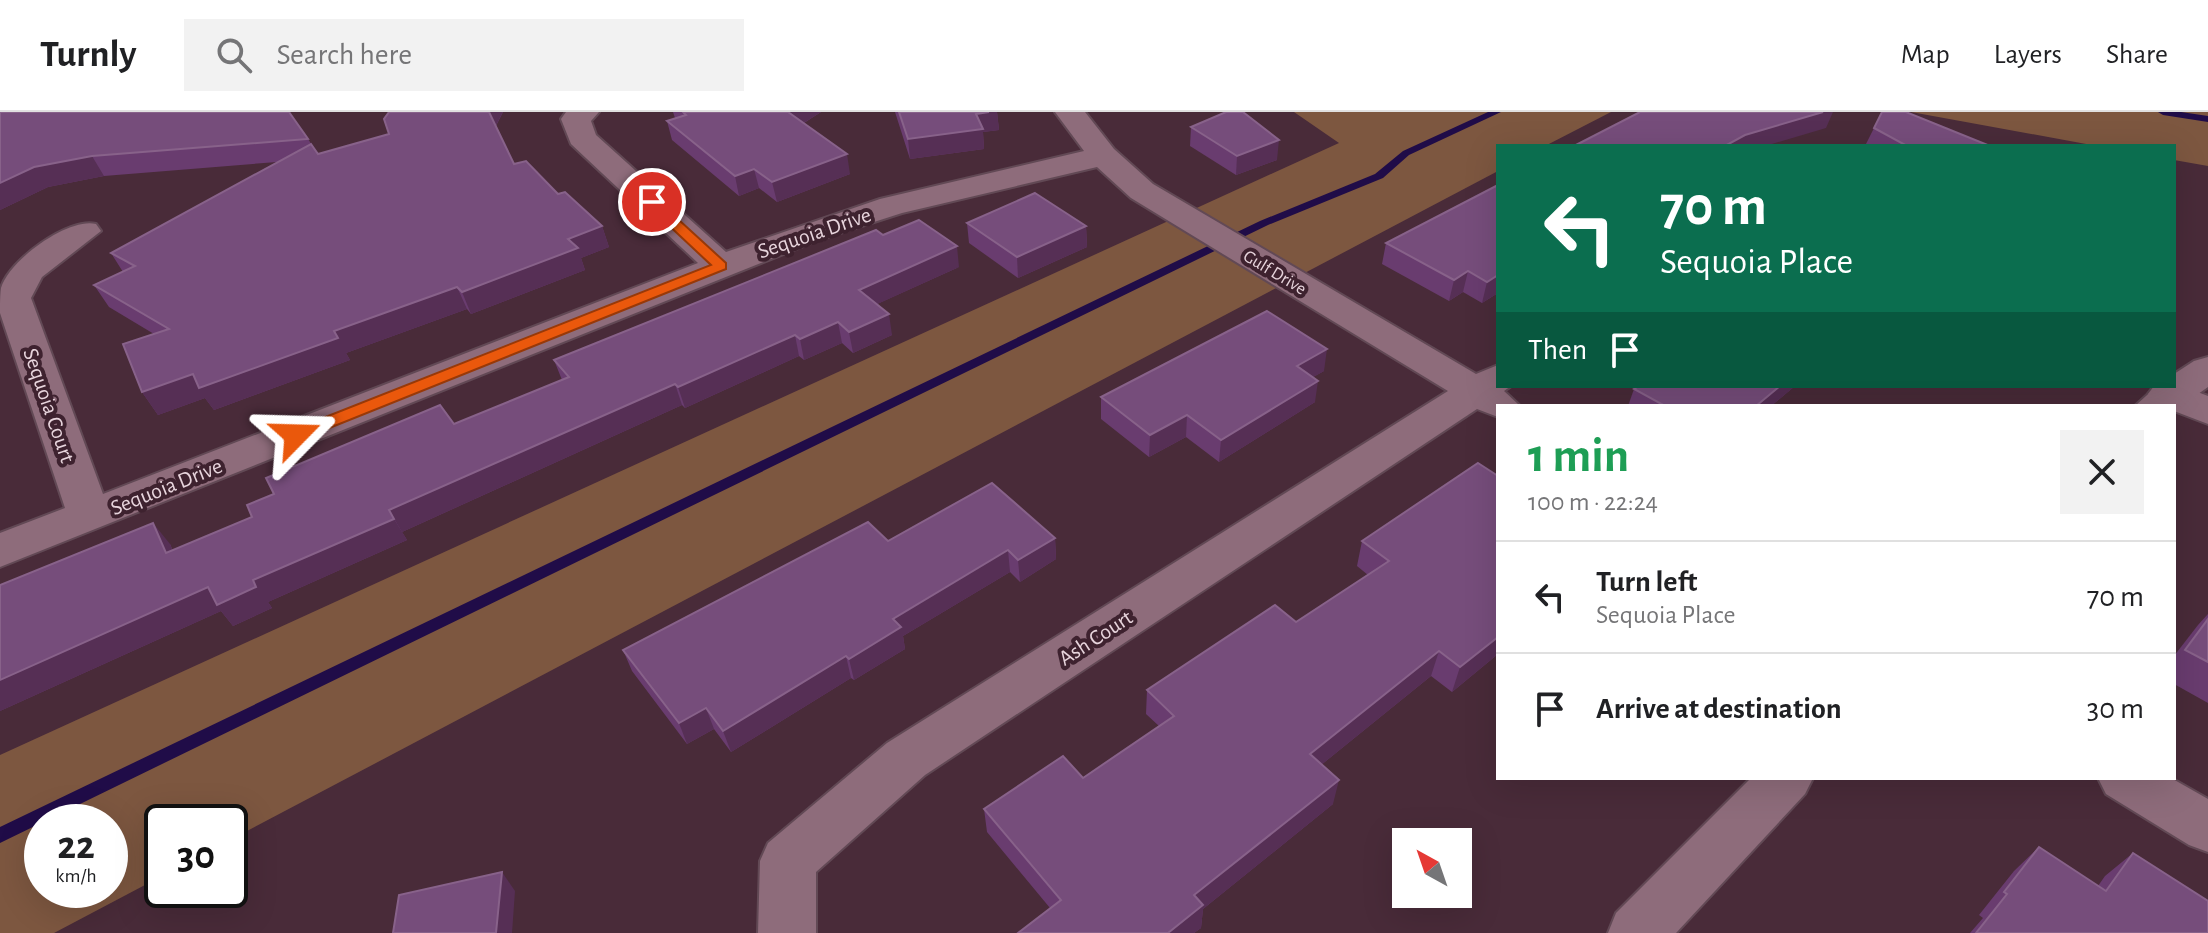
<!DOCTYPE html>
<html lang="en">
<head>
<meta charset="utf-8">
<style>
  body { margin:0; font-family:"Alegreya Sans",sans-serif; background:#f2f2f2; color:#202124; height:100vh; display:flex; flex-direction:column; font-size:30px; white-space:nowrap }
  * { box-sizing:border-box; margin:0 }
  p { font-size:26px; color:#757577 }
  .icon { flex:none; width:44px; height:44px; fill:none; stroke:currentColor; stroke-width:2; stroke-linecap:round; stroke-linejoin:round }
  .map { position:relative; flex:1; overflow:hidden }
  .drawer { position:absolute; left:1496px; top:292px; width:680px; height:376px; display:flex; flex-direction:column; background:#fff; border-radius:0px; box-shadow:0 8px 32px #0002 }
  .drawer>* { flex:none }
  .guide { position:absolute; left:1496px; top:32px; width:680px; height:244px; border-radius:0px; box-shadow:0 8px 32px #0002; background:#0b6e4f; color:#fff; overflow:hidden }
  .needle { width:52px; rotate:320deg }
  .tools { position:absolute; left:1392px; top:716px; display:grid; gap:16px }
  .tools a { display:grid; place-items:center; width:80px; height:80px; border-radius:0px; background:#fff; box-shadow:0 8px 32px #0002; font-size:40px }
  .speed { position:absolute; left:24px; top:692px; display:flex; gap:16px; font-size:40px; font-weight:700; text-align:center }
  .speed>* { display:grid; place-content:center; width:104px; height:104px; border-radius:50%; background:#fff; box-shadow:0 8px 32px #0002; line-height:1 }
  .speed small { font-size:20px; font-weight:400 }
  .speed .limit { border:4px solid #111; border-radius:12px; background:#fff; color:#111 }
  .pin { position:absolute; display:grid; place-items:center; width:68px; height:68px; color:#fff; margin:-34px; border:4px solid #fff; border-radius:50%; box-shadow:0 2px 8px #0007 }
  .me { position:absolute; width:88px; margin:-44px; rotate:68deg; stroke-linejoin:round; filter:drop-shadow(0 0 6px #0008) }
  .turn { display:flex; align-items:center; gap:28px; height:168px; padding:0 32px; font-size:36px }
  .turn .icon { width:104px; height:104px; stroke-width:2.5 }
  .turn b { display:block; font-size:56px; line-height:68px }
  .then { display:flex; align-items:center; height:76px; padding:0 32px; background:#0003; gap:16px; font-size:30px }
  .round { display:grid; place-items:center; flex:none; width:84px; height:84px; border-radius:0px; background:#f2f2f2 }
  .head { display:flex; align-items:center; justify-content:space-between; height:136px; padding:0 32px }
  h1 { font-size:48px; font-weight:700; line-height:60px; color:#1e9e55 }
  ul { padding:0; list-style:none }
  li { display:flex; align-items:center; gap:24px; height:112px; padding:0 32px; border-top:2px solid #e0e0e0 }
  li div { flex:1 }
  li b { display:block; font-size:30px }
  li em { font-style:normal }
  header { display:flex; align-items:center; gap:48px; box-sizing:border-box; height:112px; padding:0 40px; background:#fff; border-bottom:2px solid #e0e0e0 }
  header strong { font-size:38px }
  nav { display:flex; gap:44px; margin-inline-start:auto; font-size:28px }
  .search { width:560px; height:72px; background:#f2f2f2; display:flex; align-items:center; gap:20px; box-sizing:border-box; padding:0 28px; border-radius:0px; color:#757577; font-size:30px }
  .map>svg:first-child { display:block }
  .green { fill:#7d5740; fill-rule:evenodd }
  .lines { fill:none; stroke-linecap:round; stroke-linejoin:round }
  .stream { fill:#200c48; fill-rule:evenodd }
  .street-casing { stroke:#624955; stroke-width:4 }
  .secondary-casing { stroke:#624955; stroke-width:4 }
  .street { fill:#8e6c7b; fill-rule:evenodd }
  .secondary { fill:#8e6c7b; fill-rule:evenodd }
  .wall { fill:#693c6f }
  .shaded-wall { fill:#562f55 }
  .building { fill:#764d7b; stroke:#88628a; stroke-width:2 }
  .route { fill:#ea580c; stroke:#983908; stroke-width:2 }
  .labels { text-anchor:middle; stroke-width:8; stroke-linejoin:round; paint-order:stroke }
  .far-street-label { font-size:18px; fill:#e8d5dd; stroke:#3e222f }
  .street-label { font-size:22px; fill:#e8d5dd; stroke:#3e222f }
</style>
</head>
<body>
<header>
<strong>Turnly</strong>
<div class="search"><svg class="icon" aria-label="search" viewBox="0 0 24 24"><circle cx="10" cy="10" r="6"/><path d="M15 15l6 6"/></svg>Search here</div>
<nav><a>Map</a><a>Layers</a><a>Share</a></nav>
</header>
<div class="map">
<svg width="2208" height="821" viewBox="0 0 2208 821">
  <rect width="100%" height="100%" fill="#492b39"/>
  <!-- green -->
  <g class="green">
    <path d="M1294 0H1611L1545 34H1498V59L230 728V710H162V764L54 821H0V643L1339 31ZM42 710H110V778H42Z"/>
    <path d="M1911 0H2208V54L2174 48V34H2097Z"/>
  </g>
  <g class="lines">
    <!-- stream -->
    <g class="stream">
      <path d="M1488 0H1501L1409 43 1383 66 1268 113 0 731V715L1260 109 1375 62 1403 39Z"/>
      <path d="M2158 0H2181L2208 4V10L2163 3Z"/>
    </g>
    <defs>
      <g id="street">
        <path d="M566 0H599L591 9 596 23 726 140 880 87 1084 39 1055 0H1085L1114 37 1153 72 1476 262 1498 253V274H1511L1504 279 1519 293 1498 294V305L1477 297 925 663 816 760V821H758L760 749 768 731 887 631 1448 279 1131 86 1097 55 902 101 821 127 0 455V421L65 396 0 201C0 193 0 183 1 176 9 148 69 105 96 112L101 119 42 165 31 186 103 382 698 151 571 32 561 7Z"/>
        <path d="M2174 271 2208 284V312L2174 299V294L2154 291 2148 282 2154 274H2174Z"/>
        <path d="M2098 666H2171L2208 687V740L2189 733 2106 682Z"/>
      </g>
      <g id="secondary">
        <path d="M2208 245V275L2174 299V294H2135L2157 274H2174V262L2194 249Z"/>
        <path d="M1751 666H1813L1805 682 1676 821H1608L1616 801Z"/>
      </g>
    </defs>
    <!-- street casing -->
    <use href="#street" class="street-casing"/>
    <!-- secondary casing -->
    <use href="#secondary" class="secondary-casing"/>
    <!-- street -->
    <use href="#street" class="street"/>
    <!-- secondary -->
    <use href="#secondary" class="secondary"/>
  </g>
  <!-- wall -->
  <g class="wall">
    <path d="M0 0 308 27 318 42 389 22V0H503L496 14 514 52 602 114 609 135 581 146 585 158 471 202 467 197 346 241 350 248 214 298 205 286 158 303 142 280 154 222 109 195 94 173 123 160 111 141 277 50 104 64 48 75 0 98Z"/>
    <path d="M673 0H821L804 11 850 62 777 90 759 76 739 84 672 28 667 9 675 6Z"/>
    <path d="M895 0H997L999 18 983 20 984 37 910 47Z"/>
    <path d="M1882 0 1990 34H1865Z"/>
    <path d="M1191 15 1277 48 1236 63 1190 34Z"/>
    <path d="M1498 73V181L1482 191 1463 180 1449 189 1382 152 1386 131Z"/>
    <path d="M967 111 1086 114 1087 135 1018 166 969 131Z"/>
    <path d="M959 155 877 192 892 223 853 241 842 231 804 248 799 244 685 296 682 293 402 420 407 428 268 490 272 496 233 514 221 499 0 599V473L170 432 173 439 252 405 454 312 562 268 554 248Z"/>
    <path d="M1324 259 1313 265 1315 290 1219 350 1186 325 1149 345 1101 307V285Z"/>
    <path d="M1639 274H1795L1771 294H1628L1634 277Z"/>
    <path d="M1498 364V542L1452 580 1431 564 1321 653 1333 692 1203 797 1201 816 1194 821H1018L1050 796 987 720 984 697 1083 666 1159 614 1146 602 1147 578 1296 510 1368 463 1357 454 1362 429Z"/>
    <path d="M1055 426 1056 447 1020 470 1010 460 903 524 905 537 854 568 851 566 731 640 714 617 687 632 632 559 623 538 888 429Z"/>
    <path d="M2208 502V591L2174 572V544L2198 513Z"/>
    <path d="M2039 735 2098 774 2105 764 2133 741 2208 821H1970L1983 806 1979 803 2014 759Z"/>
  </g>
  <!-- shaded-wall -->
  <g class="shaded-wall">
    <path d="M488 0H503L494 17Z"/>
    <path d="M788 0H821L791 19Z"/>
    <path d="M989 0H997L999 18 983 20 984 37 910 47 908 27 976 2Z"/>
    <path d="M1823 0H1833L1826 16 1765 34H1725L1745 23Z"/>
    <path d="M1279 28 1277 48 1236 63 1237 44Z"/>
    <path d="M847 42 850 62 777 90 772 70Z"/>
    <path d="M92 44 104 64 48 75 0 98V71L34 55Z"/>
    <path d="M754 57 759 76 739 84 735 64Z"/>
    <path d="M602 114 609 135 581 146 585 158 471 202 462 180 568 127Z"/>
    <path d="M1086 114 1087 135 1018 166 1017 145Z"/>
    <path d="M957 134 959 155 862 199 859 178Z"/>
    <path d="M1468 159 1463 180 1449 189 1454 168Z"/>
    <path d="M1498 163V181L1482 191 1487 170Z"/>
    <path d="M457 175 467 197 346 241 350 248 214 298 205 286 158 303 142 280 193 262 334 219Z"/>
    <path d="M889 202 892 223 853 241 849 220Z"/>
    <path d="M838 210 842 231 804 248 800 227Z"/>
    <path d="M795 223 799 244 685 296 678 275Z"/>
    <path d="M1327 237 1324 259 1294 276 1297 254Z"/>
    <path d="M1318 269 1315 290 1219 350 1221 328Z"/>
    <path d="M675 272 682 293 402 420 389 398Z"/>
    <path d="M1780 274H1795L1771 294H1756Z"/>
    <path d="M1187 303 1186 325 1149 345 1150 323Z"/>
    <path d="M394 407 407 428 268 490 272 496 233 514 221 499 0 599V568L208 475 253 468Z"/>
    <path d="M153 411 170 432 183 463 166 441Z"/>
    <path d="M1055 426 1056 447 1020 470 1018 448Z"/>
    <path d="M1008 438 1010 460 903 524 905 537 854 568 849 547 893 507Z"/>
    <path d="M1498 525V542L1452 580 1460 555Z"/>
    <path d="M1439 539 1431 564 1305 666 1310 642Z"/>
    <path d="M846 544 851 566 731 640 723 619Z"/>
    <path d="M706 596 714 617 687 632 679 611Z"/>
    <path d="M1339 668 1333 692 1203 797 1201 816 1194 821H1168L1194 783Z"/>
    <path d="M502 760 515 779 512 821H496Z"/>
  </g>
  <!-- building -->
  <g class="building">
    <path d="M0 0H289L308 27 92 44 34 55 0 71Z"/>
    <path d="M389 0H489L514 52 526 49 558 82 565 80 602 114 568 127 578 136 462 180 457 175 334 219 338 226 199 276 193 262 142 280 123 232 169 217 94 173 135 154 111 141 311 32 318 42 389 22 384 7Z"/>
    <path d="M683 0H788L847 42 772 70 754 57 735 64 667 9 686 3Z"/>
    <path d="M899 0H989L976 2 983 17 908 27Z"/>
    <path d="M1226 0H1243L1279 28 1237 44 1191 15Z"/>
    <path d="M1640 0H1823L1745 23 1725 34H1574Z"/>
    <path d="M1882 0H1906L1990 34H1907L1874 16Z"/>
    <path d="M1498 73V163L1487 170 1468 159 1454 168 1386 131Z"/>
    <path d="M1035 81 1086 114 1017 145 967 111Z"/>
    <path d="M919 108 957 134 859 178 889 202 849 220 838 210 800 227 795 223 678 275 675 272 389 398 394 407 253 468 256 475 217 493 208 475 0 568V473L153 411 166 441 252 405 247 393 274 382 266 366 440 293 454 312 569 265 554 248 876 118 883 123Z"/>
    <path d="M1267 199 1327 237 1297 254 1318 269 1221 328 1187 303 1150 323 1101 285Z"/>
    <path d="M1639 274H1780L1756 294H1665L1634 277Z"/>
    <path d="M1478 351 1498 364V525L1460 555 1439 539 1310 642 1339 668 1194 783 1203 793 1168 821H1018L1061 788 984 697 1063 644 1083 666 1174 604 1147 578 1275 493 1296 510 1389 449 1362 429Z"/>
    <path d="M992 371 1055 426 1018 448 1008 438 893 507 901 515 849 547 846 544 723 619 706 596 679 611 623 538 868 410 888 429Z"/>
    <path d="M2208 507V550L2185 538Z"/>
    <path d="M2039 735 2106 779 2133 741 2208 789V821H1976L2007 782 2004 780Z"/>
    <path d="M502 760 496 821H393L399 783Z"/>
  </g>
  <!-- route -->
  <path class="route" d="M647 87H656L726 151V157L302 327H290V319L711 153 647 93Z"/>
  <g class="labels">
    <!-- far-street labels -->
    <g class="far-street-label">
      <text transform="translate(1275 160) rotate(31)" y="6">Gulf Drive</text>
    </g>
    <!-- street labels -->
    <g class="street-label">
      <text transform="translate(814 120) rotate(-19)" y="8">Sequoia Drive</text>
      <text transform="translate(50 293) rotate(71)" y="8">Sequoia Court</text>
      <text transform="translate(166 374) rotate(-22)" y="8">Sequoia Drive</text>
      <text transform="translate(1095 525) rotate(-33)" y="8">Ash Court</text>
    </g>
  </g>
</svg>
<div class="tools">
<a><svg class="needle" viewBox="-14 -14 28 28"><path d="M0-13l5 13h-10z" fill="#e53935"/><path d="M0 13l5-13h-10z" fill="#757577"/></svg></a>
</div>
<div class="speed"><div>22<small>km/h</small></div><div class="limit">30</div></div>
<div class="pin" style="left:652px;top:90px;background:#d93025"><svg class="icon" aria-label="arrive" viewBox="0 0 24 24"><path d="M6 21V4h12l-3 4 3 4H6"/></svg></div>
<svg class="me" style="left:296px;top:323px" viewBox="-20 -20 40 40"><path d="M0-17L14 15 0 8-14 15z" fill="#ea580c" stroke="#fff" stroke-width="4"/></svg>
<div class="guide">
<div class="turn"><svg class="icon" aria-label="left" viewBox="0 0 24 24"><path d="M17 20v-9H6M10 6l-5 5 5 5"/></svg><div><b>70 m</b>Sequoia Place</div></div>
<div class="then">Then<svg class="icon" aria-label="arrive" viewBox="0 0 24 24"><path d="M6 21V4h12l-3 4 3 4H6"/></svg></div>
</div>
<section class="drawer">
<div class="head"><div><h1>1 min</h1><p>100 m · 22:24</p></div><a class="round"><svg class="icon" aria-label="close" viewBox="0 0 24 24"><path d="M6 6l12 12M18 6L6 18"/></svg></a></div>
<ul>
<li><svg class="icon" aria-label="left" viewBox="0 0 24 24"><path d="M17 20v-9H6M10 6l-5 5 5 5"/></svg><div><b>Turn left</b><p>Sequoia Place</p></div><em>70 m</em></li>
<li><svg class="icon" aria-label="arrive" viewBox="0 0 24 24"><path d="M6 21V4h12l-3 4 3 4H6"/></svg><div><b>Arrive at destination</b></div><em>30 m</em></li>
</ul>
</section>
</div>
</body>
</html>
